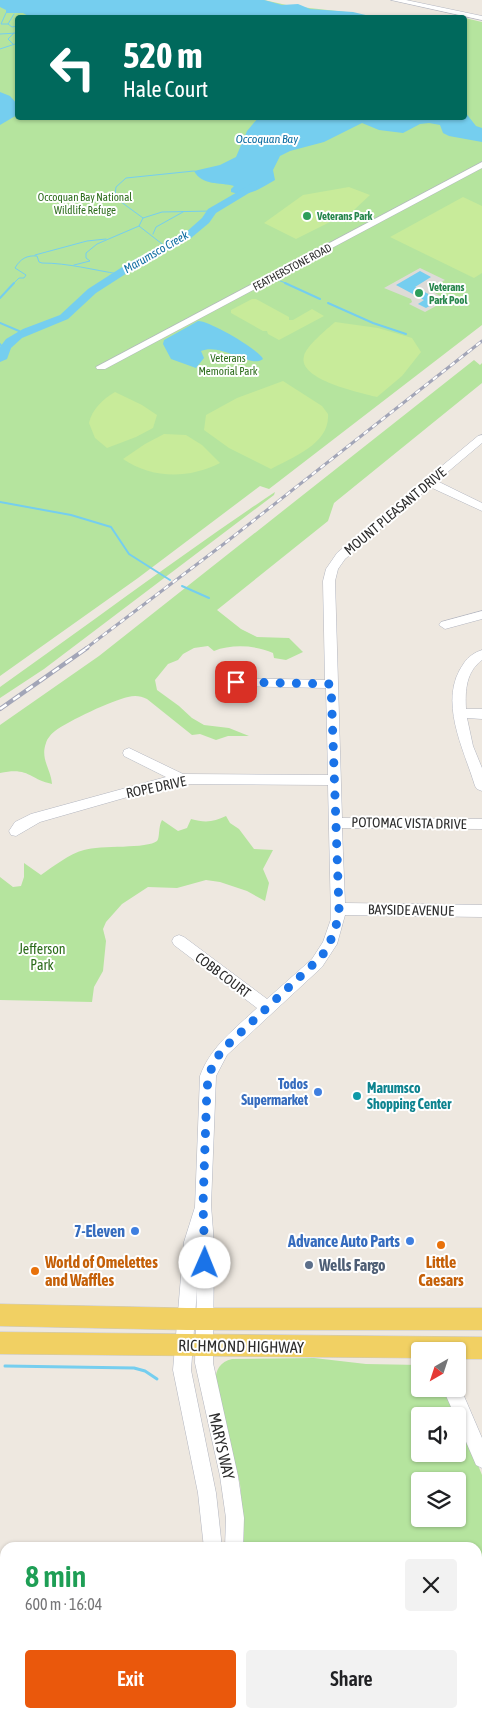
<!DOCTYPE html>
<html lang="en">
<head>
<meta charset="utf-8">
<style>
  body { margin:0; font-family:"Asap Condensed",sans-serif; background:#f2f2f2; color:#202124; height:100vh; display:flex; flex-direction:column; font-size:19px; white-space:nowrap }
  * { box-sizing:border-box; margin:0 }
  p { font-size:16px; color:#757577 }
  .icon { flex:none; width:28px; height:28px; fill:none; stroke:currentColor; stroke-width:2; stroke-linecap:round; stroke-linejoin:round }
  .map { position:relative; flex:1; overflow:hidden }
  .sheet { position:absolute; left:0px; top:1542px; width:482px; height:176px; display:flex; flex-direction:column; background:#fff; border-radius:15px 15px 0 0; box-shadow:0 1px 4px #0004 }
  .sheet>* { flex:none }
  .banner { position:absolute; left:15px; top:15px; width:452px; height:105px; border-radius:5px; box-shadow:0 1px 4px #0004; background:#00695c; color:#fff; overflow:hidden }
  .needle { width:32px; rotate:219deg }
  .controls { position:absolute; left:411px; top:1342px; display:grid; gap:10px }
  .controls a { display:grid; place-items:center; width:55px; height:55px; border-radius:5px; background:#fff; box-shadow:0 1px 4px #0004; font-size:25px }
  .pin { position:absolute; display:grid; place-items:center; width:42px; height:42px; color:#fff; margin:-21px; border-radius:10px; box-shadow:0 2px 8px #0006 }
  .me { position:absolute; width:55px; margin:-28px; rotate:1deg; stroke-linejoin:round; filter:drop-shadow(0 0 4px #0008) }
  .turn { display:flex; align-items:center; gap:18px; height:105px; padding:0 25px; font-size:22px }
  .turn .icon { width:65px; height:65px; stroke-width:2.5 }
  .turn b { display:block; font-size:35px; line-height:42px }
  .round { display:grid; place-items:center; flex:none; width:52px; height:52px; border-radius:5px; background:#f2f2f2 }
  .overview { display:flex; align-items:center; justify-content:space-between; height:85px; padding:0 25px }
  h1 { font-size:30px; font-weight:600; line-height:38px; color:#1e9e55 }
  .cta { display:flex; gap:10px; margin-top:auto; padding:10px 25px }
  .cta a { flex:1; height:58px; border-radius:5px; background:#ea580c; color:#fff; font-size:20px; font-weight:600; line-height:58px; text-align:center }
  .cta a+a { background:#f2f2f2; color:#202124 }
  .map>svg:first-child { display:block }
  .green { fill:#b5e49e; fill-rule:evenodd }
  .pitch { fill:#c8eb9a }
  .plaza { fill:#dedbd7 }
  .water { fill:#75ceef }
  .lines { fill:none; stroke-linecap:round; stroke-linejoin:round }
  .stream-far2 { stroke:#75ceef; stroke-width:1 }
  .stream-far1 { stroke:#75ceef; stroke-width:2 }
  .stream { stroke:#75ceef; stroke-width:3 }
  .river { fill:#75ceef; fill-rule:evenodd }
  .minor-casing { stroke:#b3b6c0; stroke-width:1 }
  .major-casing { stroke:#c8c8c8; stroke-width:1 }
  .minor { fill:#fff; fill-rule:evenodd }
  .major { fill:#f1d063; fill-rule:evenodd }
  .rail-far1-casing { stroke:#a2a5b7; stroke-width:3 }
  .rail-casing { stroke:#a2a5b7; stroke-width:4.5 }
  .rail-far1 { stroke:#fff; stroke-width:2; stroke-dasharray:5.5; stroke-linecap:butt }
  .rail { stroke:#fff; stroke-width:2.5; stroke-dasharray:8; stroke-linecap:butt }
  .route { stroke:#1a73e8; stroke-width:9; stroke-dasharray:0 16.2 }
  .leisure-dot { fill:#2e9e5b; stroke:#fff; stroke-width:2 }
  .shop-dot { fill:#3f7fe0; stroke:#fff; stroke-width:2 }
  .culture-dot { fill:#0f9aa8; stroke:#fff; stroke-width:2 }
  .food-dot { fill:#e8710a; stroke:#fff; stroke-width:2 }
  .service-dot { fill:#5c6f8a; stroke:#fff; stroke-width:2 }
  .labels { text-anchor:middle; stroke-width:4; stroke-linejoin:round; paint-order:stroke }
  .far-park-label { font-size:11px; fill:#2c6c1b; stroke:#fff }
  .far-leisure-label { font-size:11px; font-weight:bold; fill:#27864d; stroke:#fff; text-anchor:start }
  .far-street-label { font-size:11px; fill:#2d2d2d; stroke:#fff }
  .far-water-label { font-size:12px; font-style:italic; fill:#0e6da1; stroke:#fff }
  .street-label { font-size:14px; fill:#2d2d2d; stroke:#fff }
  .park-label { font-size:14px; fill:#2c6c1b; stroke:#fff }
  .shop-label { font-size:14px; font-weight:bold; fill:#366cbe; stroke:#fff; text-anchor:end }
  .culture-label { font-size:14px; font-weight:bold; fill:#0d838f; stroke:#fff; text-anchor:start }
  .near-shop-label { font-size:16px; font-weight:bold; fill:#366cbe; stroke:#fff; text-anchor:end }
  .near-food-label { font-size:16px; font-weight:bold; fill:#c56008; stroke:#fff; text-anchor:start }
  .near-service-label { font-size:16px; font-weight:bold; fill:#4e5e75; stroke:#fff; text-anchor:start }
  .near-street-label { font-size:16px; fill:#2d2d2d; stroke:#fff }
</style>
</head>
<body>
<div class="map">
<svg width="482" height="1718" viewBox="0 0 482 1718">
  <rect width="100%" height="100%" fill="#eee8e0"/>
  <!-- green -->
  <g class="green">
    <path d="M0 0H264L291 6 346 12 372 17 18 18V118H465V18L482 22V325L269 489 260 486 138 578 0 676Z"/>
    <path d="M474 360 480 365 482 363V383L334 503 328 521 217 610 241 629 257 637 289 638 303 652 286 660 274 658 273 653C256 645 231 644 214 651L208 646 194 648 183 654 178 660 168 664 155 680 157 690 179 706 192 718 204 725 229 728 249 736H228L216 740 200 734 192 735 147 699C141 696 135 695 128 697 113 700 68 721 55 731 51 734 47 739 46 743 40 759 51 769 52 784 28 779 30 767 0 773V725L99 656Z"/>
    <path d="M275 492 274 495 44 669 0 698V687C92 622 182 554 275 492Z"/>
    <path d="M226 816 230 823 239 829 254 849 273 850 263 869 269 883 265 901 247 891 220 882 206 880 177 888 148 887 122 904 106 922 103 929 106 941 103 971 94 987 92 1002 0 1000V877L13 887 21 886 24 877V863L41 875C54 866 69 854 84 850 100 845 148 849 157 841 160 838 158 827 162 820L178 831 187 828 191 819C205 823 214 822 226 816Z"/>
    <path d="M314 1358 366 1364 420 1365V1389H447L482 1475V1667H478V1548L242 1547 243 1517 240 1484 215 1382C216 1369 220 1362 232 1359ZM420 1416H458V1454H420ZM420 1481H458V1519H420Z"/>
  </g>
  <!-- pitch -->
  <g class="pitch">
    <path d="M349 187 370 195 354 210 296 239 264 223 303 195Z"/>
    <path d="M463 197 482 206V273L474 278 390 237Z"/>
    <path d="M252 299H256L289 317V320H293L312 309 324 316 279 340 268 334 267 331H263L231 313V310Z"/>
    <path d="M335 322 378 328 412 338 421 352 402 376 377 397C362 393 297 380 304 356 306 346 327 329 335 322Z"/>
    <path d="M283 381 322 406 328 414C330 444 293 457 271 469L229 448 204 430 206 415 237 398Z"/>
    <path d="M115 392 142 405 157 415 153 428 136 437 107 448 95 438 89 423C92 409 103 399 115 392Z"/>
    <path d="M164 434 186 435 202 445 220 463C188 479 153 479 123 459L145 444Z"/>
  </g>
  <!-- plaza -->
  <path class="plaza" d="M420 268 445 280 428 289 447 300 425 312 409 304 412 302 411 299 384 288Z"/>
  <!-- water -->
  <g class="water">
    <path d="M0 0H264L282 5 298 4 310 9 353 12 374 17 81 18 50 15 30 17 23 13H6V10L0 7Z"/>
    <path d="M0 92 10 96 18 105 17 115 0 125Z"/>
    <path d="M465 112 476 126 482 128V142L449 136 443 133 440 125 429 123 420 124 403 133 379 130 362 123 324 142 290 151 280 156 273 170 275 180C260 188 250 198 231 192V189L234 186C220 182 202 186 194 171L220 165 236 157 247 131 258 118H465Z"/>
    <path d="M420 271 431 277 415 287 440 300 426 308 418 304 424 300 396 285Z"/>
    <path d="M198 321C208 320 260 350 263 359 251 369 221 342 201 351L204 358 196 368 171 359 163 344 164 340Z"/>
  </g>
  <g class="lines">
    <!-- stream-far2 -->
    <g class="stream-far2">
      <path d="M6 13 1 24H8"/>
      <path d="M14 14 8 24 12 27 18 26"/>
      <path d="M0 34 18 33"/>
      <path d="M13 44 8 39 14 33"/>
      <path d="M0 49 18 43"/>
      <path d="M143 218 162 212 212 211"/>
      <path d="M153 234 156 227 183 212"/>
      <path d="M166 247 139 226 143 218 117 199 115 195 116 187 126 178 194 171"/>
      <path d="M35 255 87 241 106 239"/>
      <path d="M74 265 90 261 86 258V253L97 244 139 226"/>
      <path d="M278 280 288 284"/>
      <path d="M13 284 19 278H24L26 275 15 268C20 259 27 255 37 256L39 262 42 263C68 263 93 270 119 274"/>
    </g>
    <!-- stream-far1 -->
    <g class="stream-far1">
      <path d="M285 283 320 299"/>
      <path d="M0 298 14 283"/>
      <path d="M328 303 373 323 406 334"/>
      <path d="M0 323 19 331 21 333 19 336"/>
      <path d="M0 344 4 349"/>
      <path d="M0 502 71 515 111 527 129 554 170 580"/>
      <path d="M182 586 209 598"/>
    </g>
    <!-- stream -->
    <path class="stream" d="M5 1366 134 1368 145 1371 157 1379"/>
    <!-- river -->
    <path class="river" d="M258 180 263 183 262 185 216 213 209 223 191 238 138 266 96 293 68 319 22 338 11 348 7 359 0 362V347L6 339 23 329 60 315 88 289 130 262 184 234 202 218 208 209Z"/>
    <defs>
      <g id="minor">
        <path d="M391 0H406L482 16V20Z"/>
        <path d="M482 162V168L105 369H97L96 367Z"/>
        <path d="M482 435V443L437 481 482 503V511L430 487 345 559 338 569 335 581 342 818 482 819V829L342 828 345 903 482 905V917L345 915 337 944 322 967 227 1055 216 1076 211 1205 214 1244 213 1363 238 1476 244 1518 243 1548H225L226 1518 220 1476 195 1363 197 1289 191 1370 216 1493 222 1548H204L198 1493 173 1370 184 1242 195 1207 200 1076C211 1046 235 1029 257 1008L174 945 172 941 174 937 179 935 184 937 267 999 312 959 323 942 331 919 328 785 181 784 145 792 40 822 16 836 11 835 9 831 15 822 31 814 166 777 124 756 123 753 124 750 129 748 183 774 328 775 326 688 236 686 230 682 236 678 325 680 323 581 326 569 337 553 478 436Z"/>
        <path d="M482 611V619L445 629 439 625 441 622Z"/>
        <path d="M482 650V660C466 672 465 690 466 709H482V719L467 718 473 746 482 768V791L477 789 475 786C464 749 437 700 464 663 468 657 475 652 482 650Z"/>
        <path d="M458 1382 482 1438V1468L476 1465 458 1423V1416H455L443 1389H458Z"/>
        <path d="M478 1683 482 1685V1705L478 1703Z"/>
        <path d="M177 1714H197L196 1718H176Z"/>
        <rect x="199" y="1714" width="20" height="4"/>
        <path d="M401 1714H421L420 1718H400Z"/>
      </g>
      <g id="major">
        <path d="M0 1304 187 1308H482V1330H187L0 1326Z"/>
        <path d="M0 1332 482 1337V1359H458V1351H420V1358L0 1354Z"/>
      </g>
    </defs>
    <!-- minor casing -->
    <use href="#minor" class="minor-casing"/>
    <!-- major casing -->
    <use href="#major" class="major-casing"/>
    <!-- minor -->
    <use href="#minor" class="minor"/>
    <!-- major -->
    <use href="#major" class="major"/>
    <defs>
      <path id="rail-far1" d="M85 649 225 543 482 341"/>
      <path id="rail" d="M0 709 87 648"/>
    </defs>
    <!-- rail-far1 casing -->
    <use href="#rail-far1" class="rail-far1-casing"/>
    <!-- rail casing -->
    <use href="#rail" class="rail-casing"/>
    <!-- rail-far1 -->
    <use href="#rail-far1" class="rail-far1"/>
    <!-- rail -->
    <use href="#rail" class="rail"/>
  </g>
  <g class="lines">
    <!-- route -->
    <path class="route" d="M205 1263 203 1205 207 1087 212 1066 222 1050 322 956 335 932 339 909 331 684 236 682"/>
  </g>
  <!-- markers -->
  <g class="leisure-dot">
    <circle cx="307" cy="216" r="5"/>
    <circle cx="419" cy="293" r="5"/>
  </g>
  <g class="shop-dot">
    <circle cx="318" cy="1092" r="5"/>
    <circle cx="135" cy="1231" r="5"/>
    <circle cx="410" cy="1241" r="5"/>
  </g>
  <circle class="culture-dot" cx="357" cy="1096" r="5"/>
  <g class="food-dot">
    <circle cx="441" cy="1245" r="5"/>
    <circle cx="35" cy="1271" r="5"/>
  </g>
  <circle class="service-dot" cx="309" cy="1265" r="5"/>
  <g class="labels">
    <!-- far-park labels -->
    <g class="far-park-label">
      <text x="85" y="201">Occoquan Bay National<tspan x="85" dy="13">Wildlife Refuge</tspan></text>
      <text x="228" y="362">Veterans<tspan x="228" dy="13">Memorial Park</tspan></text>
    </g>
    <!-- far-leisure labels -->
    <g class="far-leisure-label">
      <text x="317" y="220">Veterans Park</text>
      <text x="429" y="291">Veterans<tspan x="429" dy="13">Park Pool</tspan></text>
    </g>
    <!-- far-street labels -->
    <g class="far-street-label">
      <text transform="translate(292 267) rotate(-28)" y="4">FEATHERSTONE ROAD</text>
    </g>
    <!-- far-water labels -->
    <g class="far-water-label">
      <text x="267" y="143">Occoquan Bay</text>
      <text transform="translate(156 252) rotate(-30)" y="4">Marumsco Creek</text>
    </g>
    <!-- street labels -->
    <g class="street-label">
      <text transform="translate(395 511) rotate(-40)" y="5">MOUNT PLEASANT DRIVE</text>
      <text transform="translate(156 787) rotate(-12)" y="5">ROPE DRIVE</text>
      <text transform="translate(409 823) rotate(1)" y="5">POTOMAC VISTA DRIVE</text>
      <text transform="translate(411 910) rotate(1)" y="5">BAYSIDE AVENUE</text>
      <text transform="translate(223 975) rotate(37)" y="5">COBB COURT</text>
    </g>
    <!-- park labels -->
    <g class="park-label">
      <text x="42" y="954">Jefferson<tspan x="42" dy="16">Park</tspan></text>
    </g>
    <!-- shop labels -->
    <g class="shop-label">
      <text x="308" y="1089">Todos<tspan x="308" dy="16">Supermarket</tspan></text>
    </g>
    <!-- culture labels -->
    <g class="culture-label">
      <text x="367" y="1093">Marumsco<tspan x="367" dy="16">Shopping Center</tspan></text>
    </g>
    <!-- near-shop labels -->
    <g class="near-shop-label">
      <text x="125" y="1237">7-Eleven</text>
      <text x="400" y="1247">Advance Auto Parts</text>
    </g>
    <!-- near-food labels -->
    <g class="near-food-label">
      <text x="45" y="1268">World of Omelettes<tspan x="45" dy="18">and Waffles</tspan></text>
      <text x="441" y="1268" text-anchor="middle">Little<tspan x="441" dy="18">Caesars</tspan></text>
    </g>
    <!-- near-service labels -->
    <g class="near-service-label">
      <text x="319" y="1271">Wells Fargo</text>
    </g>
    <!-- near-street labels -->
    <g class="near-street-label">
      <text transform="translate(241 1346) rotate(1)" y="6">RICHMOND HIGHWAY</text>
      <text transform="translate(222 1446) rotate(77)" y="6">MARYS WAY</text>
    </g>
  </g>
</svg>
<div class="controls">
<a><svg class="needle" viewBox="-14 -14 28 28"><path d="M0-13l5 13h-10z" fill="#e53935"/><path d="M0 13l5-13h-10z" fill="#757577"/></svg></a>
<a><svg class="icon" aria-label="sound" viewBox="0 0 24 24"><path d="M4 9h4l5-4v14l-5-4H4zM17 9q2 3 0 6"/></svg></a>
<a><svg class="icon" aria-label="layers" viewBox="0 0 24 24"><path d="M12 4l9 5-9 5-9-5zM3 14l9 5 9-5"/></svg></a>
</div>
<div class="pin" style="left:236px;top:682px;background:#d93025"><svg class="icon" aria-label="arrive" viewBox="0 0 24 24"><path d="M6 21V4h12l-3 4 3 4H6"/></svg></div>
<svg class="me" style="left:205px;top:1263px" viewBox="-20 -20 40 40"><circle r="19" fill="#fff"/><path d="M0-13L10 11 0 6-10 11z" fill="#1a73e8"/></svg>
<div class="banner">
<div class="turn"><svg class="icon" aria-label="left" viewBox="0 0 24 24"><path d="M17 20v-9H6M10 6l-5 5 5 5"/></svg><div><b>520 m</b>Hale Court</div></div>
</div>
<section class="sheet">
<div class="overview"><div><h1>8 min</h1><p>600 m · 16:04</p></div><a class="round"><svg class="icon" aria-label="close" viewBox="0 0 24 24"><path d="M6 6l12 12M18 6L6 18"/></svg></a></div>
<div class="cta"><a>Exit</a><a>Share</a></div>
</section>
</div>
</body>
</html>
